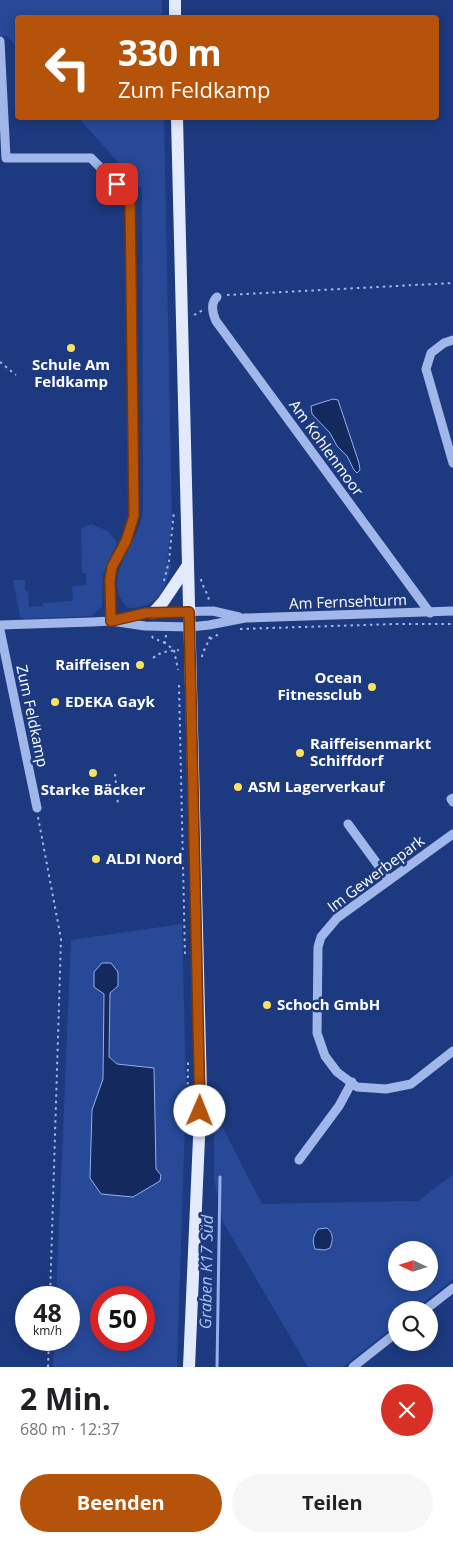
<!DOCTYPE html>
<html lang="de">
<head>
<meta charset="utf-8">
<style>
  body { margin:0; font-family:"Open Sans",sans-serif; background:#f6f6f6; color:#202124; height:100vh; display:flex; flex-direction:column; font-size:19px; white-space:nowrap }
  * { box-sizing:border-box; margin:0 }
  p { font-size:16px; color:#757577 }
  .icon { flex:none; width:28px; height:28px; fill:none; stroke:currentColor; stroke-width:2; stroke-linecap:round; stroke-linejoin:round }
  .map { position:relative; height:1367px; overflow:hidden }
  .details { display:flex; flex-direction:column; background:#fff; flex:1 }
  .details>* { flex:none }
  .hud { position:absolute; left:15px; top:15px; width:424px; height:105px; border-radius:5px; box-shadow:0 2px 12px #0003; background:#b45309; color:#fff; overflow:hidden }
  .needle { width:32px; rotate:274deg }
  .tools { position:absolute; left:388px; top:1241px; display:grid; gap:10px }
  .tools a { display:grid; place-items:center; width:50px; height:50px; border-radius:50%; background:#fff; box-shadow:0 2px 12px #0003; font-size:25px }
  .speed { position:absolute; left:15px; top:1286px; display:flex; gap:10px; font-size:25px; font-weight:700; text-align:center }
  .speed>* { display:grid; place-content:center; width:65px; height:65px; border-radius:50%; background:#fff; box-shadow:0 2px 12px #0003; line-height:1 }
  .speed small { font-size:12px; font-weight:400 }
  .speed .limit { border:8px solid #d22; background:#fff; color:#111 }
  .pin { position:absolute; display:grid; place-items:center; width:42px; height:42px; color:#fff; margin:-21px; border-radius:10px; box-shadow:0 2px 8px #0006 }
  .me { position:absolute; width:55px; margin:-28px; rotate:1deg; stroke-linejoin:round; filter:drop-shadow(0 0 4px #0008) }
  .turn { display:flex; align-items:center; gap:18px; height:105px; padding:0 20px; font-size:22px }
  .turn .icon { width:65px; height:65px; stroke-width:2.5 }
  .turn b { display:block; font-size:35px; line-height:42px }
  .round { display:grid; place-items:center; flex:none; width:52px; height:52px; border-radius:26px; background:#f6f6f6 }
  .overview { display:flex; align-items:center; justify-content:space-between; height:85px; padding:0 20px }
  h1 { font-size:30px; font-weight:700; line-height:38px }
  .cta { display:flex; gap:10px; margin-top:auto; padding:10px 20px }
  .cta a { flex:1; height:58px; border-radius:30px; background:#b45309; color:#fff; font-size:20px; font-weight:700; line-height:58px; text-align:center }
  .cta a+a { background:#f6f6f6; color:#202124 }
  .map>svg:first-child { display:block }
  .green { fill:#274998; fill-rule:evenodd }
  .water { fill:#14295e; stroke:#95b0ea }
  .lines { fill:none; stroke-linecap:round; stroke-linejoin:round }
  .stream { stroke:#95b0ea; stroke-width:3 }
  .path { stroke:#a1b7e9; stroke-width:2; stroke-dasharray:2.5 4; stroke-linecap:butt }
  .minor { stroke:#a1b7e9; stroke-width:9 }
  .major { stroke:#e4eafe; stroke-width:12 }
  .route-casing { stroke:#753606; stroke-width:12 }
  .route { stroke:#b45309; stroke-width:9 }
  .poi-dot { fill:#f8e360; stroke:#1d3a80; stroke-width:2 }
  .labels { text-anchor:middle; stroke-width:5; stroke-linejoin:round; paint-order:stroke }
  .poi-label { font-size:15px; font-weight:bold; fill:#fff; stroke:#1d3a80; text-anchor:start }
  .street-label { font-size:15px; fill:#fff; stroke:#1d3a80 }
  .water-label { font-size:16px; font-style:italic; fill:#adc2f0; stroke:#1d3a80 }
</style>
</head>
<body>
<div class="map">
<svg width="453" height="1367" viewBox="0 0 453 1367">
  <rect width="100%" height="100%" fill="#1d3a80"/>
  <!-- green -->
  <g class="green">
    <path d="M0 0H162V17L18 18 17 48 7 36H0Z"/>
    <path d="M79 118H164L172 521 167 563 171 564C166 590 158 608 128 608 102 583 129 552 139 526 142 521 142 514 143 507L142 189Z"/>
    <path d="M91 524 108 531 117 543 108 562 103 575 102 606 92 616 24 619 20 617 13 580H25V591H28L29 607 43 606V603L73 601 72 586 86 585V573H82L81 529Z"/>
    <path d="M182 924 186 1092 177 1367H53L54 1340H69V1298L56 1297 71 940ZM118 972V986L110 993 109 1057 117 1064 154 1068 156 1169 92 1110 103 1079 104 994ZM101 1298H144V1340H101Z"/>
    <path d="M214 1111 262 1204 418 1201 453 1174V1279L415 1310H396V1325L343 1367H308L223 1222 214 1179ZM396 1250H429V1282H396Z"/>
  </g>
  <!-- water -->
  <g class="water">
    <path d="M333 399 338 400 359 463 360 470 357 473 354 470 347 456 337 446 330 433 312 414 311 406Z"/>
    <path d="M102 963H111L118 972V986L110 993 109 1057 117 1064 154 1068 156 1169 161 1175 160 1181 133 1197 101 1194 90 1178 92 1110 103 1079 104 994 94 987V972Z"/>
    <path d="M327 1228C334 1234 333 1240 330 1248L325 1250 315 1249C312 1241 313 1236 318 1229Z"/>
  </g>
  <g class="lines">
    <!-- stream -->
    <path class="stream" d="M217 1367 220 1177"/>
    <!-- path -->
    <g class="path">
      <path d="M227 295 453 283"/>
      <path d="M194 315 203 310"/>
      <path d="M0 362 16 375"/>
      <path d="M201 579C202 587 209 594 209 602"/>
      <path d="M164 581 169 561 174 511"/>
      <path d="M240 629 395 624H453"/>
      <path d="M166 635 165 643 174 650 178 670"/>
      <path d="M152 636 153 638 165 643"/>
      <path d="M210 639 221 633"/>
      <path d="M202 657C203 649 210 642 210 634"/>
      <path d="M153 658C162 651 168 651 179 650"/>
      <path d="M179 685 185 955"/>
      <path d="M115 774 118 804"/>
      <path d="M38 817 61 939 50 1298"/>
      <path d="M187 1130 188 1062"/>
      <path d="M48 1367 49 1340"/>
    </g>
    <!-- minor -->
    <g class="minor">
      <path d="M0 41 6 158H91L130 198 134 516 126 541 112 567 110 580 111 621"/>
      <path d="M217 297C210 303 213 314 216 321L430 613"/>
      <path d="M453 340 444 343 431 353 426 369 453 463"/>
      <path d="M111 621 145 626 190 627 209 625 245 618 453 611"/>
      <path d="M0 625 92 622 111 621 146 613 167 612 213 611 239 617"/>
      <path d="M0 630 37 808"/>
      <path d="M453 798 451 799 453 802"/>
      <path d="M348 824 389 880"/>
      <path d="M453 834 337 918 321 937 318 947 317 1033 325 1056 337 1072 357 1087 386 1089 411 1084 453 1051"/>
      <path d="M299 1160 339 1106 352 1082"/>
      <path d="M425 1310 453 1288"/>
      <path d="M353 1367 396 1333"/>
    </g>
    <!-- major -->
    <g class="major">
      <path d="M175 18V0"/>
      <path d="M177 118 201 1092 189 1367"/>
      <path d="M153 613 163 602 188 565"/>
    </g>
  </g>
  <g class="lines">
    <defs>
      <path id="route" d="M117 184 130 198 134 516 126 541 112 567 110 580 111 621 146 613 189 612 200 1111"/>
    </defs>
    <!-- route casing -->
    <use href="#route" class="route-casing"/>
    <!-- route -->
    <use href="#route" class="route"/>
  </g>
  <!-- markers -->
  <g class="poi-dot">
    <circle cx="71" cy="348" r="5"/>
    <circle cx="140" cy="665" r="5"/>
    <circle cx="372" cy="687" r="5"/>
    <circle cx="55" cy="702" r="5"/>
    <circle cx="300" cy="753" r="5"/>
    <circle cx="93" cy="773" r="5"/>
    <circle cx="238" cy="787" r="5"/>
    <circle cx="96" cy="859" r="5"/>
    <circle cx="267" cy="1005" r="5"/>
  </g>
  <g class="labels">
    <!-- poi labels -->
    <g class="poi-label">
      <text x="71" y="370" text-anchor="middle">Schule Am<tspan x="71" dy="17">Feldkamp</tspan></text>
      <text x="130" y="670" text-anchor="end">Raiffeisen</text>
      <text x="362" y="683" text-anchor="end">Ocean<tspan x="362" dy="17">Fitnessclub</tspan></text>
      <text x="65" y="707">EDEKA Gayk</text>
      <text x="310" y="749">Raiffeisenmarkt<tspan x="310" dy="17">Schiffdorf</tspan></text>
      <text x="248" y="792">ASM Lagerverkauf</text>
      <text x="93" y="795" text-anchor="middle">Starke Bäcker</text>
      <text x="106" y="864">ALDI Nord</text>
      <text x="277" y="1010">Schoch GmbH</text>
    </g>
    <!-- street labels -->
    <g class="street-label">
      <text transform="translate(326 448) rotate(54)" y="5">Am Kohlenmoor</text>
      <text transform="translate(348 602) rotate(-2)" y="5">Am Fernsehturm</text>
      <text transform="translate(32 716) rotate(78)" y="5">Zum Feldkamp</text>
      <text transform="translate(376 874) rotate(-37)" y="5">Im Gewerbepark</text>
    </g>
    <!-- water labels -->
    <g class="water-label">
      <text transform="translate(206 1272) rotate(-89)" y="6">Graben K17 Süd</text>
    </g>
  </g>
</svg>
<div class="tools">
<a><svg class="needle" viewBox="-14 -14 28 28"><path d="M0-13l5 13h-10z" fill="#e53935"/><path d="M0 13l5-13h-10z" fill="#757577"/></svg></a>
<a><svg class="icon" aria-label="search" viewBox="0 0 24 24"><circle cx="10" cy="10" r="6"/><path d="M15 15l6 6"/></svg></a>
</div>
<div class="speed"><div>48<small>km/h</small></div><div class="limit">50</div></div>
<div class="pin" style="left:117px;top:184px;background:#d93025"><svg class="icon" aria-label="arrive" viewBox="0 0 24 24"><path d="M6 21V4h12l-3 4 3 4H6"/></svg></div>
<svg class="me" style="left:200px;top:1111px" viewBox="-20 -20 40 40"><circle r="19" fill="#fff"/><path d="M0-13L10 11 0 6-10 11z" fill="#b45309"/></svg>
<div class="hud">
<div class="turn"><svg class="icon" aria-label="left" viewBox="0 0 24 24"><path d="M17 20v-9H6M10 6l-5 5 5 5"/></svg><div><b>330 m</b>Zum Feldkamp</div></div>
</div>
</div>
<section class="details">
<div class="overview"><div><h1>2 Min.</h1><p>680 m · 12:37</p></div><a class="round" style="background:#d93025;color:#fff"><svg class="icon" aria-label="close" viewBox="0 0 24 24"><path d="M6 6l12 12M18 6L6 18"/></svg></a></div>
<div class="cta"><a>Beenden</a><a>Teilen</a></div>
</section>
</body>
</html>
